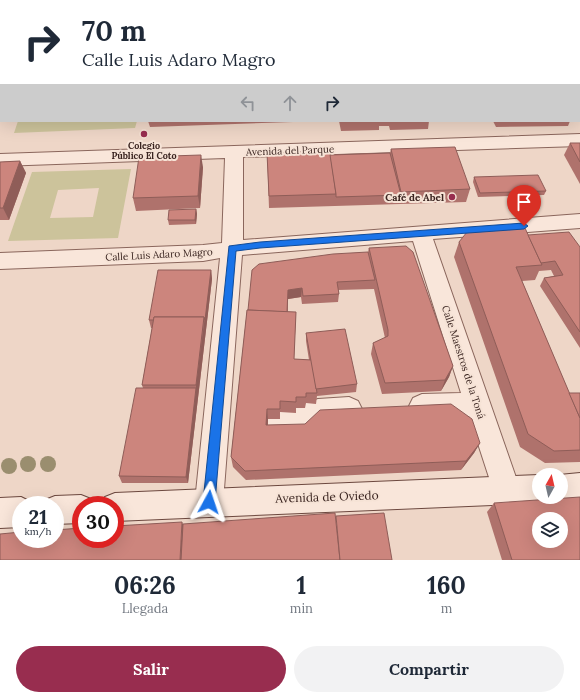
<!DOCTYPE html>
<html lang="es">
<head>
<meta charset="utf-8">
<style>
  body { margin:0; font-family:Lora,serif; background:#f2f2f3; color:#1f2937; height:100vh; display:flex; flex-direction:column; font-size:15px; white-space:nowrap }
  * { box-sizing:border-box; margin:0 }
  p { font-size:13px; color:#747a83 }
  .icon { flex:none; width:22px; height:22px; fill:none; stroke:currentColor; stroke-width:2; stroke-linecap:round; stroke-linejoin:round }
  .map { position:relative; height:560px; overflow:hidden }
  .panel { display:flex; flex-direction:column; background:#fff; flex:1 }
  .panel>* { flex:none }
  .guide { position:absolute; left:0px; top:0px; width:580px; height:122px; box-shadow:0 4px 16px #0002; background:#fff; color:#1f2937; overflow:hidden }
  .needle { width:26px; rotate:8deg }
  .controls { position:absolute; left:532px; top:468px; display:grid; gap:8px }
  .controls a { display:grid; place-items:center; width:36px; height:36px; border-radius:50%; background:#fff; box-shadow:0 4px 16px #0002; font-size:20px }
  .speed { position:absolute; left:12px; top:496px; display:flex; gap:8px; font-size:20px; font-weight:700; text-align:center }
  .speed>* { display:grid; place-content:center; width:52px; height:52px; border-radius:50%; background:#fff; box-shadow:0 4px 16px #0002; line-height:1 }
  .speed small { font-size:10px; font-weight:400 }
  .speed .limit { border:6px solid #d22; background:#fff; color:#111 }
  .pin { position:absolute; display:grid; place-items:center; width:34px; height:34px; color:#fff; margin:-41px -17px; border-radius:50% 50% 50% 0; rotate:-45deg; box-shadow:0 0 4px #0007 }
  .pin .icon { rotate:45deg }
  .me { position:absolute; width:44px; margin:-22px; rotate:5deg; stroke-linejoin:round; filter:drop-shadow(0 0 3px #0008) }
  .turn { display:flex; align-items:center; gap:14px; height:84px; padding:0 16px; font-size:18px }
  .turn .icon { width:52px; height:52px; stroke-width:2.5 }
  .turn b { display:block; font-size:28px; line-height:34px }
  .lanes { display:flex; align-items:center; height:38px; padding:0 16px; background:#0003; justify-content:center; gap:20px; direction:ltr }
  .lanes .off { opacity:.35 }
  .eta { display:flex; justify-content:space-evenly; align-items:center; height:68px; text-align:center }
  .eta b { font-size:24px; font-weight:700; line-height:28px }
  .button { display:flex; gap:8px; margin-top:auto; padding:8px 16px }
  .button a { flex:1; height:46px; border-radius:24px; background:#982d4f; color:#fff; font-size:16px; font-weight:700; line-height:46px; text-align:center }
  .button a+a { background:#f2f2f3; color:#1f2937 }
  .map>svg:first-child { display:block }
  .green { fill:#ccc39b; fill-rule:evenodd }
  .water { fill:#a8c2b2; stroke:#6e917d }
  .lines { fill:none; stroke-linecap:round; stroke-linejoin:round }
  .street-casing { stroke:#8a665c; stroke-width:2 }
  .secondary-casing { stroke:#6c483f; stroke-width:2 }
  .street { fill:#f9e6da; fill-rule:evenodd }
  .secondary { fill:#f9e6da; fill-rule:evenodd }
  .tree { fill:#9a8e6f }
  .wall { fill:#af726c }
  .shaded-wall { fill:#8f5d58 }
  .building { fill:#cc857d; stroke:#8f5d58; fill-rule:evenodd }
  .route { fill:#1a73e8; stroke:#114b97 }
  .poi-dot { fill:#982d4f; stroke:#f6e3d6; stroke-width:1.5 }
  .labels { text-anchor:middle; stroke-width:4; stroke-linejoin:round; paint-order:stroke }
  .far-poi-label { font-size:9px; font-weight:bold; fill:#3a2420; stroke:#f6e3d6 }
  .street-label { font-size:10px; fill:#3a2420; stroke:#f6e3d6 }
  .poi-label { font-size:10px; font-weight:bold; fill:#3a2420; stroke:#f6e3d6; text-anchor:end }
  .near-street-label { font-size:12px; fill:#3a2420; stroke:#f6e3d6 }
</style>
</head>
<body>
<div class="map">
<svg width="580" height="560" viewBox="0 0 580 560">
  <rect width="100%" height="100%" fill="#eed6c7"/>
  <!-- green -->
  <g class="green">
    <path d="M18 121H137L135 128 14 133Z"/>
    <path d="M131 169 118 238 8 241 32 172ZM99 188 93 217 50 218 58 190Z"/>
  </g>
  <!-- water -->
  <path class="water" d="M210 0H580V15L579 1H197Z"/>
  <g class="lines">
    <defs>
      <g id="street">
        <path d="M580 134V146L243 157V240L580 214V228L433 239 520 489 516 499 506 503 496 499 469 416 422 418 413 414 409 406 413 398 422 394 461 393 413 241 242 255 223 502 219 512 209 516 199 512 195 502 220 258 203 261 0 269V253L203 245 222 243 225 158 0 166V154Z"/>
        <path d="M349 397 358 401 362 409 358 417 349 421 318 423 267 440 258 437 254 428 258 419 318 399Z"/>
      </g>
      <g id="secondary">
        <path d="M580 473V501L561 502 551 498 561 497V475H559Z"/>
        <path d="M539 475V497H550L549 499 539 503 115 521V505H101L105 497 115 493Z"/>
        <path d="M81 495 91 499 94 505H81V523L55 524V505H43L45 500 55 496Z"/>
        <path d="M21 497 31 502 33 505H21V527L0 528V498Z"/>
      </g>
    </defs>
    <!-- street casing -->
    <use href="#street" class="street-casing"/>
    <!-- secondary casing -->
    <use href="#secondary" class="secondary-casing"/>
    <!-- street -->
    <use href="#street" class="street"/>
    <!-- secondary -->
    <use href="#secondary" class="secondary"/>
  </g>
  <!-- trees -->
  <g class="tree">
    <circle cx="28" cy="464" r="8"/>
    <circle cx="48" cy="464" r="8"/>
    <circle cx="9" cy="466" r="8"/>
  </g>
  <!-- wall -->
  <g class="wall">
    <rect x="579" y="28" width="1" height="32"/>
    <path d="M579 72 580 74V98H579Z"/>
    <path d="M148 121H293V122L150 127Z"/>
    <path d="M339 121H429L428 129 390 130 389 126H379V130L341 131Z"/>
    <path d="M493 121H570L568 126 496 127Z"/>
    <path d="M570 143H580V184L564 155Z"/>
    <path d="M391 149 470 189 466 202 269 208 267 153 330 155 390 153Z"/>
    <path d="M20 161 26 173 9 220H0V162Z"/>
    <path d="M203 167 200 208 136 211 133 198Z"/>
    <path d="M474 177 546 191 544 195 478 197 473 182Z"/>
    <path d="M196 209 197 214 196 224 169 225 168 220Z"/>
    <path d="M528 235 580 247V348L540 286 544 278 554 276 551 270 539 271 535 280 522 281 569 393H580V462L545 463 520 447 454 257 459 242Z"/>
    <path d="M369 248 453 366 449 377 441 391 382 394 371 354 373 343 385 338 374 289 338 290 339 294 338 302 302 304 301 297 288 299V312H296L294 359 309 360 306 341V333L357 384 356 392 317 396 316 404 306 403 305 408H296V413L280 412V419H268V425L480 443 474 453 461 470 246 480 233 467 231 457 247 310 368 252Z"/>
    <path d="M211 270 212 279 188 483H122L119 476 143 388 142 385 152 328H151L149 320Z"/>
    <path d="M494 503 580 560H502L487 512Z"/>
  </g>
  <!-- shaded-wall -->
  <g class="shaded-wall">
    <path d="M201 155 203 167 200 208 198 196Z"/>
    <path d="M20 161 26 173 9 220 3 208Z"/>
    <path d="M196 209 197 214 196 224 195 220Z"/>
    <path d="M211 270 212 279 188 483 186 477 196 388V385Z"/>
    <path d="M302 288 301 297 288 299 287 323 288 290Z"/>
    <path d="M453 366 449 377 441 391 445 380Z"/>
    <path d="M267 409 268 419 267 436 266 425Z"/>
    <path d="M480 443 474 453 461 470 466 461Z"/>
    <path d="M182 522 186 532 185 560H180Z"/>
  </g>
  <!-- building -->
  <g class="building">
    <rect x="579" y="28" width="1" height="17"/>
    <path d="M579 72 580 74V86H579Z"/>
    <path d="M570 143H580V162Z"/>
    <path d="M455 147 470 189 401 192 391 149Z"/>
    <path d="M330 151 336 194 269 196 267 153Z"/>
    <path d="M390 153 401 195 336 197V194L330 155Z"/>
    <path d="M201 155 198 196 133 198 139 157Z"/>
    <path d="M20 161 3 208H0V162Z"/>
    <path d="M538 175 546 191 480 193 474 177Z"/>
    <path d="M196 209 195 220H168L169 210Z"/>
    <path d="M525 228 542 265 516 267 580 418V450L554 451 528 434 459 242 467 232Z"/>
    <path d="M569 232 580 247V332L544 278 563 275 555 261 541 263 528 235Z"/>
    <path d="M406 246 413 252 453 366 445 380 385 383 373 343 388 336V330L369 248Z"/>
    <path d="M368 252 375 280 337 282 339 294 303 296 302 288 288 290 287 312 248 310 252 270 259 264 333 254Z"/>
    <path d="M158 270H211L205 320 204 317H154V320H149Z"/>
    <path d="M247 310 296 312 294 359 312 360 317 393H306V397H296V402L280 401V409H267L266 425 305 424 320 410 451 404 472 419 480 443 466 461 245 471 231 457Z"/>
    <path d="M154 317H204L196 385H142Z"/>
    <path d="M345 329 357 384 316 389 306 333Z"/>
    <path d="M136 388H196L186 477 119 476Z"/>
    <path d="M569 393H580V418Z"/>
    <path d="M580 497V560H512L494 503ZM539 519H561V541H539Z"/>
    <path d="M335 513 340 560H181L183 524Z"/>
    <path d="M384 513 392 560H340L336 516Z"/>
    <path d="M182 522 180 560H0V534L21 532V539H55V530L81 528V539H115V526Z"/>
  </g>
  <!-- route -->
  <path class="route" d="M524 223 528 226 524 229 260 248 236 251 215 502 213 506 209 508 205 506 203 502 229 246 260 242Z"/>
  <!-- markers -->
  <g class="poi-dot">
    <circle cx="144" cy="134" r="4"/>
    <circle cx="452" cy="197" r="4"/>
  </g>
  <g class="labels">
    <!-- far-poi labels -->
    <g class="far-poi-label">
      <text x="144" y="149">Colegio<tspan x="144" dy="10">Público El Coto</tspan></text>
    </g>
    <!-- street labels -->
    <g class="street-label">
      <text transform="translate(290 150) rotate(-2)" y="4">Avenida del Parque</text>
      <text transform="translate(159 254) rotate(-3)" y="4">Calle Luis Adaro Magro</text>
      <text transform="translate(464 362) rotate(72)" y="4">Calle Maestros de la Toná</text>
    </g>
    <!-- poi labels -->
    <g class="poi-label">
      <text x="444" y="201">Café de Abel</text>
    </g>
    <!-- near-street labels -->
    <g class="near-street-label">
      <text transform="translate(327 497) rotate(-2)" y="4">Avenida de Oviedo</text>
    </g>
  </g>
</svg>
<div class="controls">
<a><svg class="needle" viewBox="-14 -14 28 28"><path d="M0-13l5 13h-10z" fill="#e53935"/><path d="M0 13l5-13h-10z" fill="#747a83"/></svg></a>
<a><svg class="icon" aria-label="layers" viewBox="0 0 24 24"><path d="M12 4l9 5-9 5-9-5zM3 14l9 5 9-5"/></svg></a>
</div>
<div class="speed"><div>21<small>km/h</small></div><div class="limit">30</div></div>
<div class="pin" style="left:524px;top:226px;background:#d93025"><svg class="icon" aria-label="arrive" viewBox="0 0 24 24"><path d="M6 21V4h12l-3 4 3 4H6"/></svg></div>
<svg class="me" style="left:209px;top:502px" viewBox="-20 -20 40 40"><path d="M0-17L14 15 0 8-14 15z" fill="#1a73e8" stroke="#fff" stroke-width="4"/></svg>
<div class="guide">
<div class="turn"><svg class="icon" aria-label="right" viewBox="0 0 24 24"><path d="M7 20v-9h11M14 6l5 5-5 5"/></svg><div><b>70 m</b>Calle Luis Adaro Magro</div></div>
<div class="lanes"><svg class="icon off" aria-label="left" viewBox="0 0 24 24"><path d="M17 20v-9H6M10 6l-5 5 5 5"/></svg><svg class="icon off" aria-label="ahead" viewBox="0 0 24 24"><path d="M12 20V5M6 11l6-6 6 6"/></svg><svg class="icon" aria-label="right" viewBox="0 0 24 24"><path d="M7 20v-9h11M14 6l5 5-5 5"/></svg></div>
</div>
</div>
<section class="panel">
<div class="eta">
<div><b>06:26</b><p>Llegada</p></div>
<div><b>1</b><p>min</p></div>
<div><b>160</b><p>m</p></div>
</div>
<div class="button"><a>Salir</a><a>Compartir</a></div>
</section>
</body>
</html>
